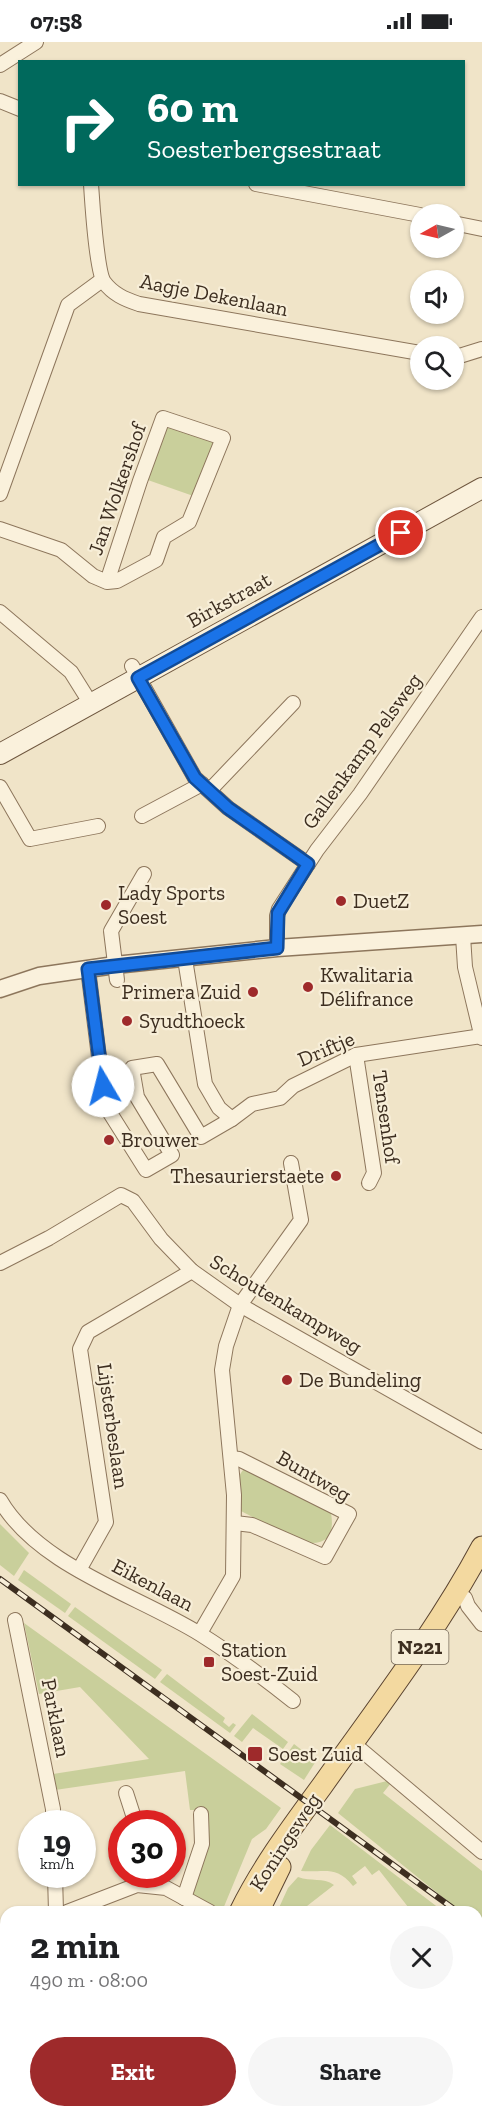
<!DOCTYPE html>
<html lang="en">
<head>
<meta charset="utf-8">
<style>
  body { margin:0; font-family:"Zilla Slab",serif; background:#f6f6f6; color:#202124; height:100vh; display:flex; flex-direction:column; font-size:22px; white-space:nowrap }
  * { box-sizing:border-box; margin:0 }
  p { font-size:20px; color:#757577 }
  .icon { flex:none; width:33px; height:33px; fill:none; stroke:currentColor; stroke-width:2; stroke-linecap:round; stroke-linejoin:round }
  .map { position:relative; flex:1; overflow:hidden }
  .sheet { position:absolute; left:0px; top:1864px; width:483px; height:212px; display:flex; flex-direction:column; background:#fff; border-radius:18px 18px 0 0; box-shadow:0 2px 4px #0004 }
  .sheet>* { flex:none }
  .top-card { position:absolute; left:18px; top:18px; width:447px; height:126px; border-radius:0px; box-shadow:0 2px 4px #0004; background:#00695c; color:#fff; overflow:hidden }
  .needle { width:39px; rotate:262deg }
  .controls { position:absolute; left:410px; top:162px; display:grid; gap:12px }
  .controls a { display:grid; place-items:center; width:54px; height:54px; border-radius:50%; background:#fff; box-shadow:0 2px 4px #0004; font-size:30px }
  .speed { position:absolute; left:18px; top:1768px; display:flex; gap:12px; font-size:30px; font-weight:700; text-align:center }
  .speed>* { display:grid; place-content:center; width:78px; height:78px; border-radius:50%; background:#fff; box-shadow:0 2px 4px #0004; line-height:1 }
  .speed small { font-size:15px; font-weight:400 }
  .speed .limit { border:9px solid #d22; background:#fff; color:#111 }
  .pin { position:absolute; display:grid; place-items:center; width:51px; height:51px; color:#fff; margin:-26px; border:3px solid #fff; border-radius:50%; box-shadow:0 2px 6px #0007 }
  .me { position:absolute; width:66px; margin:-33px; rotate:352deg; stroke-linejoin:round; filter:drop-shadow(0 0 4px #0008) }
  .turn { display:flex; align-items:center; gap:21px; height:126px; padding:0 30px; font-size:27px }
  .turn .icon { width:78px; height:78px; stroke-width:2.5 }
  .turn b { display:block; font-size:42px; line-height:51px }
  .round { display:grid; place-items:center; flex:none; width:63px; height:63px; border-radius:32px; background:#f6f6f6 }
  .overview { display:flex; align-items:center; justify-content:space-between; height:102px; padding:0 30px }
  h1 { font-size:36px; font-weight:700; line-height:45px }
  .cta { display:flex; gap:12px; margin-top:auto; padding:12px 30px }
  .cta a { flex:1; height:69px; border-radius:36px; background:#9e2a2b; color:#fff; font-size:24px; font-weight:700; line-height:69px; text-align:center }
  .cta a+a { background:#f6f6f6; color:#202124 }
  .status { display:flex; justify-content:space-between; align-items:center; height:42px; padding:0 30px; background:#fff; direction:ltr }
  .status svg { height:16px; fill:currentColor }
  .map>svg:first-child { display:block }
  .green { fill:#c9cf9b }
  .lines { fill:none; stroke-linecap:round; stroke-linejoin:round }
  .minor-casing { stroke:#8d765c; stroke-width:16 }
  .tertiary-casing { stroke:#8d765c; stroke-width:19 }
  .secondary-casing { stroke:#6f573f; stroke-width:22 }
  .primary-casing { stroke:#5b4430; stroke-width:23 }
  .minor { stroke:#faf1dc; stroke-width:14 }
  .tertiary { stroke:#faf1dc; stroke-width:16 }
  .secondary { stroke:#faf1dc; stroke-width:20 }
  .primary { stroke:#f3d9a0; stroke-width:21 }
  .rail-casing { stroke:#3d2e20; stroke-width:6 }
  .rail { stroke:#f7eed8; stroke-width:4; stroke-dasharray:11; stroke-linecap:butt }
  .route-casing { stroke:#114b97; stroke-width:15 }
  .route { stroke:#1a73e8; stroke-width:10 }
  .poi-dot { fill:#9e2a2b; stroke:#f7eed8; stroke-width:2 }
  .labels { text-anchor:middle; stroke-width:4.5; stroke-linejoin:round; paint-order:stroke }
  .shield { fill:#f7eed8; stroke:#756857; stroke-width:1.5 }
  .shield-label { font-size:20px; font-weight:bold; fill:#3d2e20 }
  .street-label { font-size:21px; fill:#3d2e20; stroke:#f7eed8 }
  .poi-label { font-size:21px; fill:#3d2e20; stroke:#f7eed8; text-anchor:start }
</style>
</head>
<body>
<div class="status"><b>07:58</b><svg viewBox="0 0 49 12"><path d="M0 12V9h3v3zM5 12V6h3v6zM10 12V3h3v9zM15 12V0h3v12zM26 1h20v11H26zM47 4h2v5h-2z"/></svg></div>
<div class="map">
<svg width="482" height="2075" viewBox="0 0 482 2075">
  <rect width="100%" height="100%" fill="#f0e4c8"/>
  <!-- green -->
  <g class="green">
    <path d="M165 381 218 399 199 456 145 437Z"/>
    <path d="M244 1427 251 1428 331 1471C335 1495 326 1504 302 1500L239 1468C237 1453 233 1439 244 1427Z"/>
    <path d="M0 1482 29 1511 14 1534 0 1523Z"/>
    <path d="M24 1528 71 1562 65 1571 18 1538Z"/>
    <path d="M75 1565 162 1628 155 1637 68 1574Z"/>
    <path d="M24 1581 281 1766 266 1787 252 1797 223 1867 217 1868 192 1855 209 1801 208 1768H190L185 1729 55 1748 53 1732 149 1717 80 1645 39 1652Z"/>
    <path d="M167 1632 225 1676 223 1680 229 1685 233 1681 236 1683 230 1691 160 1640Z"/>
    <path d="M252 1672 288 1700 283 1707 253 1686 242 1700 234 1694Z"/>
    <path d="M294 1702 316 1719 304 1738 280 1722Z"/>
    <path d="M387 1739 391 1741 383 1751 482 1829V1887L477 1883V1870H461L338 1771 355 1747Z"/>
    <path d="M330 1783 444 1870H412L379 1828 372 1833 365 1824 352 1834 357 1841 353 1844C336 1823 325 1831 301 1829L311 1808Z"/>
    <path d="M298 1835C311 1840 323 1835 334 1843L307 1864 311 1870H277L288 1846Z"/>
    <path d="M321 2070H377L381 2075H321Z"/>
  </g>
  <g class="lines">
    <defs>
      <g id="minor">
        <path d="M0 23 36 0"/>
        <path d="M0 59 20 67"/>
        <path d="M91 142C92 158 97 230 104 240 113 252 124 257 139 262L420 311"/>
        <path d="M256 142 420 173"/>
        <path d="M453 181 482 187"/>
        <path d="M453 316 482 307"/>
        <path d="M0 452 68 263 102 238"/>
        <path d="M0 487 61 508 93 534 107 540 140 439 163 376 223 396 189 480 164 495 156 518 117 539 107 540"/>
        <path d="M0 570 71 630 91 662"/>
        <path d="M132 624 195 736 228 766 308 822"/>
        <path d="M0 745 30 797 98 784"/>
        <path d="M210 748 293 661"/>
        <path d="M142 774 202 742"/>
        <path d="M463 894 465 925 482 996"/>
        <path d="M277 906V874L279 867 317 808 360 752 482 575"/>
        <path d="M88 927 105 1063 146 1128 172 1113 137 1055 132 1026 157 1022 201 1095 232 1077 219 1066 205 1042 185 917"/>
        <path d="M117 938 111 889 144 832"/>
        <path d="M356 1013 374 1131 369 1141"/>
        <path d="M232 1077 252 1062 280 1056 293 1044 356 1013 482 994"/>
        <path d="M0 1221 49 1196 121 1153 133 1159 161 1197 192 1229 240 1263 482 1400"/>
        <path d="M231 1416 239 1417 349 1472 325 1515 252 1483 235 1481"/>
        <path d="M0 1458C38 1524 137 1553 200 1592 232 1612 263 1635 293 1659"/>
        <path d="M79 1528 106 1480 80 1307 88 1290 192 1229"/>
        <path d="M465 1556 468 1564 482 1582"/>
        <path d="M15 1578 53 1767V1782"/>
        <path d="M200 1591 233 1534 234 1453 222 1328 226 1304 240 1263 301 1178 291 1121"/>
        <path d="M360 1707 482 1810"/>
        <path d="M126 1751 136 1782"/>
        <path d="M55 1833 56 1870"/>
        <path d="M184 1856 202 1802 201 1772"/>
        <path d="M67 1870 137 1843 166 1846 210 1870"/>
        <path d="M0 1913 6 1909"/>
        <path d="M477 2022 482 2028"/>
        <path d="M35 2075 36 2070"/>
        <path d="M163 2075 165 2070"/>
      </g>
      <path id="tertiary" d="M0 947 39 934 115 923 277 906 482 892"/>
      <path id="secondary" d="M0 712 482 446"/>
      <g id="primary">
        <path d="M240 1870C262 1825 292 1785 322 1744 377 1666 437 1589 482 1505"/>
        <path d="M258 1870 280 1825"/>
        <path d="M207 2070V2075"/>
        <path d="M188 2075V2070"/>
      </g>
    </defs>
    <!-- minor casing -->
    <use href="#minor" class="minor-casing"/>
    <!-- tertiary casing -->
    <use href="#tertiary" class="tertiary-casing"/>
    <!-- secondary casing -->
    <use href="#secondary" class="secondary-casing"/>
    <!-- primary casing -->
    <use href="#primary" class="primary-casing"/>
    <!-- minor -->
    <use href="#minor" class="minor"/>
    <!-- tertiary -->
    <use href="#tertiary" class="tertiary"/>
    <!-- secondary -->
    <use href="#secondary" class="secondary"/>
    <!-- primary -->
    <use href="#primary" class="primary"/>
    <defs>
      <g id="rail">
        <path d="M0 1537 458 1870"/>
        <path d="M477 1884 482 1888"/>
      </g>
    </defs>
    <!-- rail casing -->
    <use href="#rail" class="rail-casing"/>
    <!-- rail -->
    <use href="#rail" class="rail"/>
  </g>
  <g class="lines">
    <defs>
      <path id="route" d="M103 1044 88 927 277 906 278 871 308 822 228 766 195 736 138 636 401 491"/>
    </defs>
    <!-- route casing -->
    <use href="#route" class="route-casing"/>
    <!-- route -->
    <use href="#route" class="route"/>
  </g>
  <!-- markers -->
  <g class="poi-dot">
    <circle cx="341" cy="859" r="6"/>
    <circle cx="106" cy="863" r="6"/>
    <circle cx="308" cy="945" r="6"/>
    <circle cx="253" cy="950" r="6"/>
    <circle cx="127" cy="979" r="6"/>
    <circle cx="109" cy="1098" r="6"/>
    <circle cx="336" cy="1134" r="6"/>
    <circle cx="287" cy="1338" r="6"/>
    <rect x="203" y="1614" width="12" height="12" rx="3"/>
    <rect x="247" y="1704" width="16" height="16" rx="3"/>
  </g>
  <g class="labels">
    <!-- shield labels -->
    <rect class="shield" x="391.5" y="1588" width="57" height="34" rx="4.5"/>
    <g class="shield-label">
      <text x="420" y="1612">N221</text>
    </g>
    <!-- street labels -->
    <g class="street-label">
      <text transform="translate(214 253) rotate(11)" y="7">Aagje Dekenlaan</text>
      <text transform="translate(117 447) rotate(-71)" y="7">Jan Wolkershof</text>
      <text transform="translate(229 558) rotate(-29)" y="7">Birkstraat</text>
      <text transform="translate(362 709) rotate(-54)" y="7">Gallenkamp Pelsweg</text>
      <text transform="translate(326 1007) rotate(-23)" y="7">Driftje</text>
      <text transform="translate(386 1075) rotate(82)" y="7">Tensenhof</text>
      <text transform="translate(286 1262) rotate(31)" y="7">Schoutenkampweg</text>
      <text transform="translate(113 1384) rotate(82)" y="7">Lijsterbeslaan</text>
      <text transform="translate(314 1434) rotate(30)" y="7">Buntweg</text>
      <text transform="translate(153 1543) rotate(28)" y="7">Eikenlaan</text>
      <text transform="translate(56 1676) rotate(79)" y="7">Parklaan</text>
      <text transform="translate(285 1800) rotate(-57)" y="7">Koningsweg</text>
    </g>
    <!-- poi labels -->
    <g class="poi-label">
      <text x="118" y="858">Lady Sports<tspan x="118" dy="24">Soest</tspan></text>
      <text x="353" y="866">DuetZ</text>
      <text x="320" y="940">Kwalitaria<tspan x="320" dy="24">Délifrance</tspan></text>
      <text x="241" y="957" text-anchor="end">Primera Zuid</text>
      <text x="139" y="986">Syudthoeck</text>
      <text x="121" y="1105">Brouwer</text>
      <text x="324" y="1141" text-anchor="end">Thesaurierstaete</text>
      <text x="299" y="1345">De Bundeling</text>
      <text x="221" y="1615">Station<tspan x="221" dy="24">Soest-Zuid</tspan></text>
      <text x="268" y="1719">Soest Zuid</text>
    </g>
  </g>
</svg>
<div class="controls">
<a><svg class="needle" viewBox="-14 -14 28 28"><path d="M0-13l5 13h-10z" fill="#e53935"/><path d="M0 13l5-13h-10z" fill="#757577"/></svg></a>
<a><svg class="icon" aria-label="sound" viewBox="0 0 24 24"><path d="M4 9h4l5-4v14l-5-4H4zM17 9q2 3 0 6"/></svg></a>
<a><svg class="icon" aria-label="search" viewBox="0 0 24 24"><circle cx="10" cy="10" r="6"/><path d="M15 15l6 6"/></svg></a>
</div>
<div class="speed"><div>19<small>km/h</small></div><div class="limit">30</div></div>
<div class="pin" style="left:401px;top:491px;background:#d93025"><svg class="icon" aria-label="arrive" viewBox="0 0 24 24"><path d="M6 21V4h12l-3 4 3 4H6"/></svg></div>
<svg class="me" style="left:103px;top:1044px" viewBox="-20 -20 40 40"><circle r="19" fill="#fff"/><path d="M0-13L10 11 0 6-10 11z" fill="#1a73e8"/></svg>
<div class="top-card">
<div class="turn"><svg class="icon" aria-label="right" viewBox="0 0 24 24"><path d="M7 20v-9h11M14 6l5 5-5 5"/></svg><div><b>60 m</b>Soesterbergsestraat</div></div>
</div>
<section class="sheet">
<div class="overview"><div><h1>2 min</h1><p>490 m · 08:00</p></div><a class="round"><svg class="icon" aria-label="close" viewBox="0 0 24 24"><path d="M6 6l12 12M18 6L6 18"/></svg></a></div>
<div class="cta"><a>Exit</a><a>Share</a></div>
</section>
</div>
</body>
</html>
